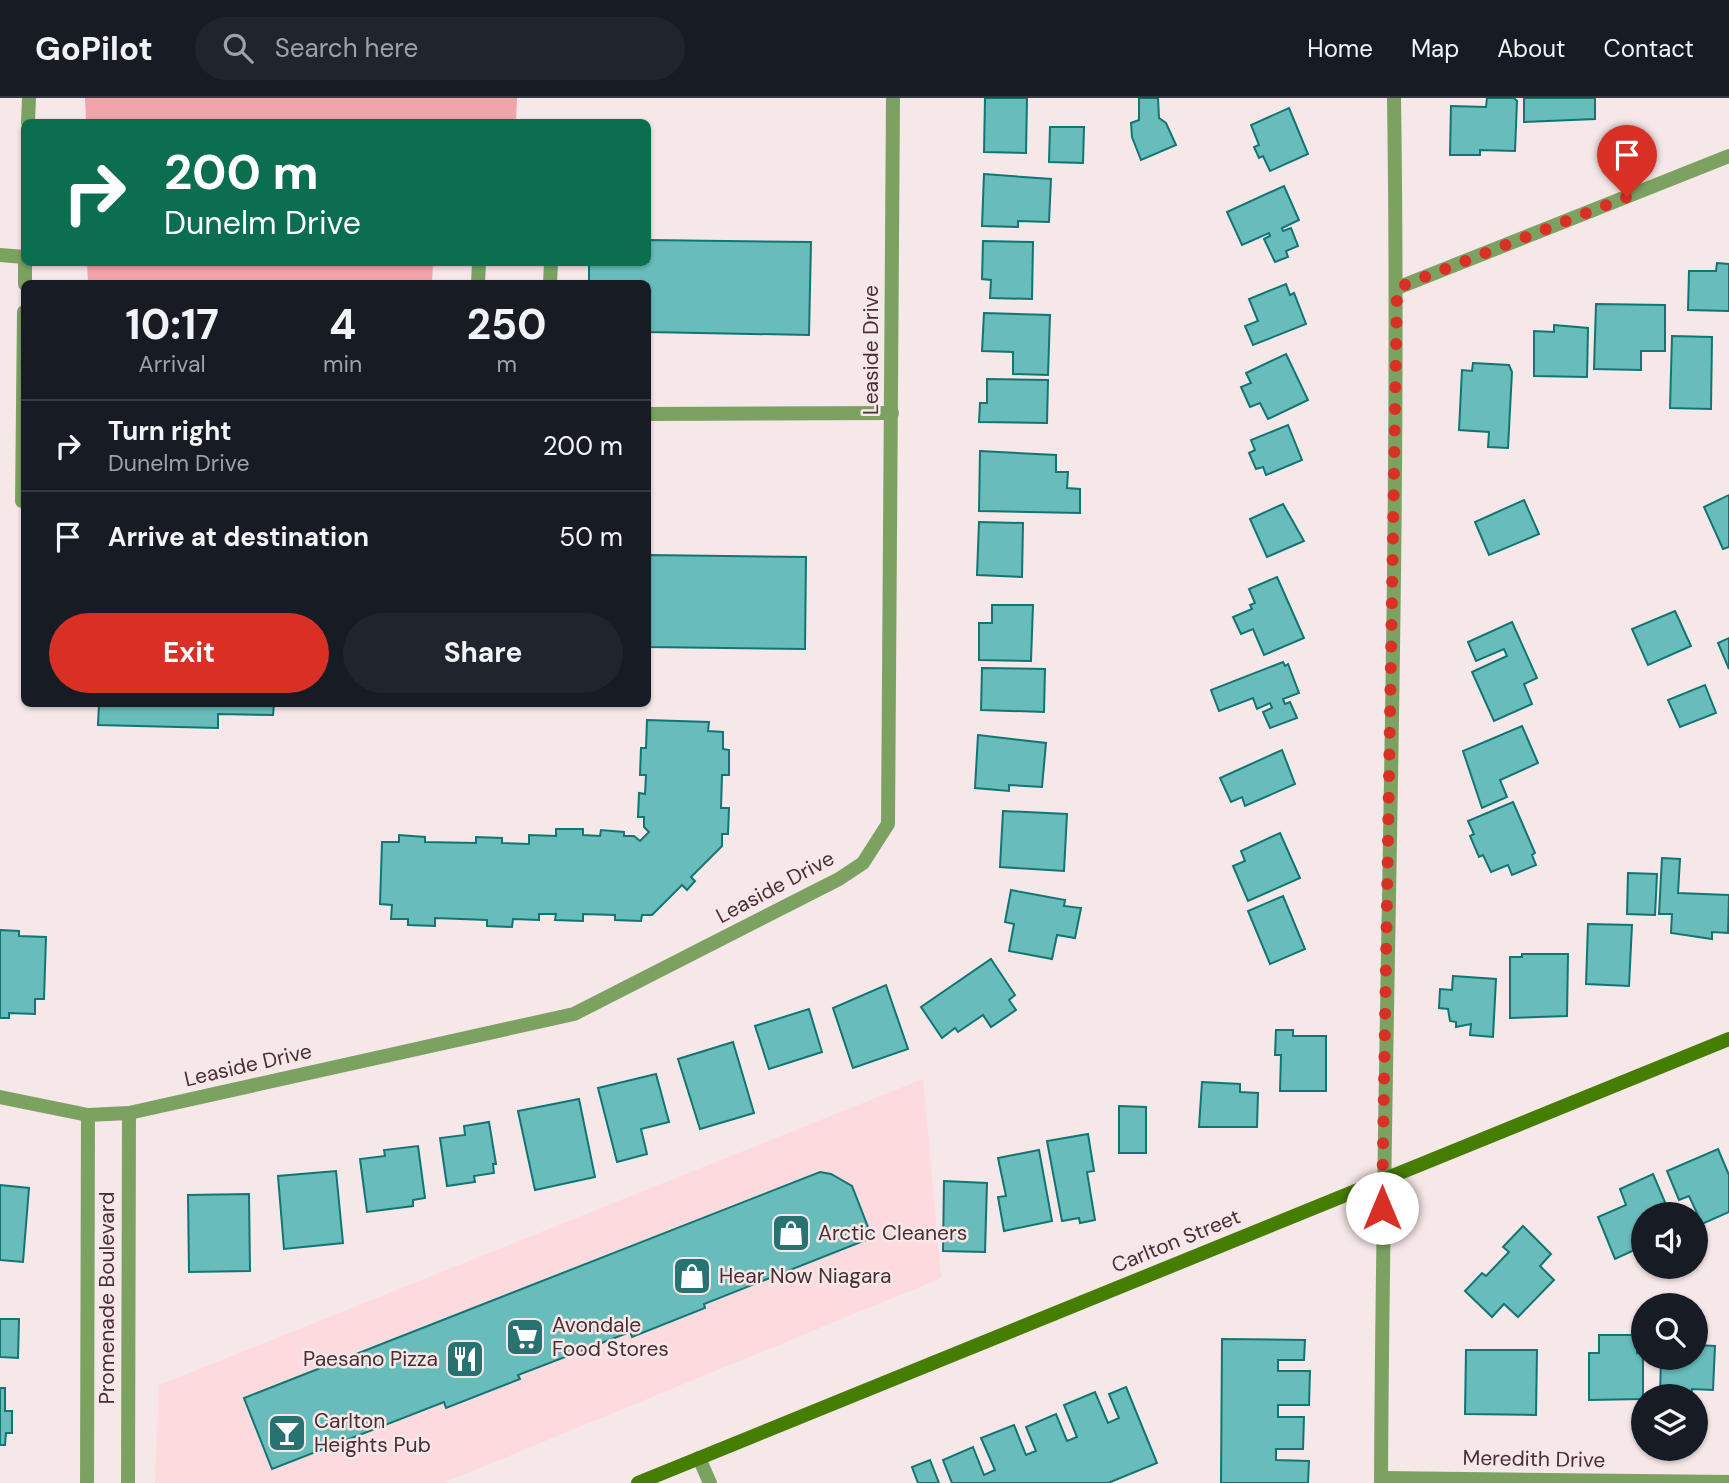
<!DOCTYPE html>
<html lang="en">
<head>
<meta charset="utf-8">
<style>
  body { margin:0; font-family:"DM Sans",sans-serif; background:#20242c; color:#f1f3f6; height:100vh; display:flex; flex-direction:column; font-size:26px; white-space:nowrap }
  * { box-sizing:border-box; margin:0 }
  p { font-size:23px; color:#9ea1a6 }
  .icon { flex:none; width:38px; height:38px; fill:none; stroke:currentColor; stroke-width:2; stroke-linecap:round; stroke-linejoin:round }
  .map { position:relative; flex:1; overflow:hidden }
  .sheet { position:absolute; left:21px; top:182px; width:630px; height:427px; display:flex; flex-direction:column; background:#171b24; border-radius:10px; box-shadow:0 2px 5px #0004 }
  .sheet>* { flex:none }
  .top-card { position:absolute; left:21px; top:21px; width:630px; height:147px; border-radius:10px; box-shadow:0 2px 5px #0004; background:#0b6e4f; color:#fff; overflow:hidden }
  .buttons { position:absolute; left:1631px; top:1104px; display:grid; gap:14px }
  .buttons a { display:grid; place-items:center; width:77px; height:77px; border-radius:50%; background:#171b24; box-shadow:0 2px 5px #0004; font-size:35px }
  .pin { position:absolute; display:grid; place-items:center; width:60px; height:60px; color:#fff; margin:-72px -30px; border-radius:50% 50% 50% 0; rotate:-45deg; box-shadow:0 0 7px #0007 }
  .pin .icon { rotate:45deg }
  .me { position:absolute; width:77px; margin:-38px; rotate:0deg; stroke-linejoin:round; filter:drop-shadow(0 0 5px #0008) }
  .turn { display:flex; align-items:center; gap:24px; height:147px; padding:0 28px; font-size:32px }
  .turn .icon { width:91px; height:91px; stroke-width:2.5 }
  .turn b { display:block; font-size:49px; line-height:60px }
  .eta { display:flex; justify-content:space-evenly; align-items:center; height:119px; text-align:center }
  .eta b { font-size:42px; font-weight:700; line-height:49px }
  .button { display:flex; gap:14px; margin-top:auto; padding:14px 28px }
  .button a { flex:1; height:80px; border-radius:42px; background:#d93025; color:#fff; font-size:28px; font-weight:700; line-height:80px; text-align:center }
  .button a+a { background:#20242c; color:#f1f3f6 }
  ul { padding:0; list-style:none }
  li { display:flex; align-items:center; gap:21px; height:91px; padding:0 28px; border-top:2px solid #363941 }
  li div { flex:1 }
  li b { display:block; font-size:26px }
  li em { font-style:normal }
  header { display:flex; align-items:center; gap:42px; box-sizing:border-box; height:98px; padding:0 35px; background:#171b24; border-bottom:2px solid #363941 }
  header strong { font-size:33px }
  nav { display:flex; gap:38px; margin-inline-start:auto; font-size:24px }
  .search { width:490px; height:63px; background:#20242c; display:flex; align-items:center; gap:18px; box-sizing:border-box; padding:0 24px; border-radius:38px; color:#9ea1a6; font-size:26px }
  .map>svg:first-child { display:block }
  .built { fill:#fcdadd }
  .green { fill:#f3a4ab }
  .building { fill:#68bdbb; stroke:#117574; stroke-width:2 }
  .lines { fill:none; stroke-linecap:round; stroke-linejoin:round }
  .lane { stroke:#7ca262; stroke-width:14 }
  .street { stroke:#7ca262; stroke-width:14 }
  .secondary { stroke:#467d03; stroke-width:14 }
  .route { stroke:#d93025; stroke-width:12; stroke-dasharray:0 21.6 }
  .labels { text-anchor:middle; stroke-width:5; stroke-linejoin:round; paint-order:stroke }
  .street-label { font-size:21px; fill:#4a2e31; stroke:#f6e7e8 }
  .poi-label { font-size:21px; fill:#4a2e31; stroke:#f6e7e8; text-anchor:start }
</style>
</head>
<body>
<header>
<strong>GoPilot</strong>
<div class="search"><svg class="icon" aria-label="search" viewBox="0 0 24 24"><circle cx="10" cy="10" r="6"/><path d="M15 15l6 6"/></svg>Search here</div>
<nav><a>Home</a><a>Map</a><a>About</a><a>Contact</a></nav>
</header>
<div class="map">
<svg width="1729" height="1385" viewBox="0 0 1729 1385">
  <rect width="100%" height="100%" fill="#f6e7e8"/>
  <!-- built -->
  <path class="built" d="M923 981 941 1180 443 1385H155L159 1287Z"/>
  <!-- green -->
  <g class="green">
    <path d="M85 0H517L516 24H86Z"/>
    <path d="M87 165H433L432 185H88Z"/>
  </g>
  <!-- building -->
  <g class="building">
    <path d="M985 0H1027L1026 55 984 54Z"/>
    <path d="M1139 0H1158L1159 20 1166 25 1176 47 1141 62 1132 39 1131 25 1139 22Z"/>
    <path d="M1514 0 1517 3 1515 53 1480 52V57H1450L1451 8 1486 9 1487 0Z"/>
    <path d="M1524 0H1595V21L1524 24Z"/>
    <path d="M1289 10 1308 56 1270 73 1263 58 1259 60 1254 49 1259 47 1251 27Z"/>
    <path d="M1050 29H1084L1083 65 1049 64Z"/>
    <path d="M984 76 1051 81 1049 124 1018 123V129L982 128Z"/>
    <path d="M1284 88 1299 122 1282 130 1283 133 1291 130 1298 148 1286 153 1288 159 1275 164 1264 141 1270 138 1269 135 1242 147 1227 114Z"/>
    <path d="M648 142 811 144 809 237 648 234V186H589V164H648Z"/>
    <path d="M983 143 1033 144 1032 201 990 200 991 182 982 181Z"/>
    <path d="M1717 165 1729 166V213L1688 212 1689 173H1716Z"/>
    <path d="M1286 186 1290 197 1294 195 1306 226 1253 247 1245 228 1258 223 1249 201Z"/>
    <path d="M1596 206 1665 207V253H1641V272L1594 271Z"/>
    <path d="M984 215 1050 217 1048 277 1013 276V254L982 253Z"/>
    <path d="M1554 227 1588 230 1587 279 1534 278V233L1554 234Z"/>
    <path d="M1672 238 1712 239 1711 311 1670 310Z"/>
    <path d="M1286 256 1308 302 1268 321 1260 305 1250 309 1241 289 1251 285 1246 275Z"/>
    <path d="M1473 265 1509 267 1512 274 1508 350 1488 349 1489 334 1459 332 1462 272 1472 273Z"/>
    <path d="M987 281 1048 282 1047 325 979 324 980 305H987Z"/>
    <path d="M1288 327 1302 362 1266 377 1263 369 1256 371 1249 355 1255 352 1251 342Z"/>
    <path d="M980 353 1056 357V374H1068L1067 390 1080 391V415L979 413Z"/>
    <path d="M1729 397V449L1723 451 1704 409Z"/>
    <path d="M1524 402 1539 436 1489 457 1475 424Z"/>
    <path d="M1283 406 1304 443 1267 459 1250 421Z"/>
    <path d="M979 424 1023 425 1022 479 977 477Z"/>
    <path d="M648 457 806 459 805 551 648 549Z"/>
    <path d="M1277 479 1304 540 1264 557 1253 531 1241 536 1233 519 1252 511 1250 507 1255 505 1249 491Z"/>
    <path d="M992 507H1033L1031 563 979 562V525H992Z"/>
    <path d="M1675 513 1691 548 1648 567 1632 531Z"/>
    <path d="M1512 524 1537 580 1524 586 1532 606 1494 623 1472 574 1507 558 1504 551 1476 563 1468 544Z"/>
    <path d="M1729 540V571L1718 545Z"/>
    <path d="M1283 564 1285 568 1288 566 1299 595 1283 601 1285 606 1290 604 1297 620 1270 630 1263 614 1272 610 1270 605 1257 611 1253 600 1219 613 1211 592Z"/>
    <path d="M982 570 1045 571 1044 614 981 612Z"/>
    <path d="M1705 587 1716 615 1680 629 1668 602Z"/>
    <path d="M99 606H274L273 617 218 616V630L98 627Z"/>
    <path d="M647 622 709 624 708 633 723 634V651L729 652V677H722L721 710H729L728 736H722V748L691 779 695 783 687 792 682 787 652 817H642L641 823 615 822V817L583 816V823L555 822 556 816H539V822L513 821 512 829 487 828V822L435 820V828L408 827V821H391L392 807 380 806 382 744H399V737L425 739V744L476 745V739L502 740V745L529 746V737L556 738V731H583V737L600 738 601 732 624 734V738H634L640 743 649 734 644 729V719H638L639 695 645 696 646 677H640L641 650H646Z"/>
    <path d="M1522 628 1538 665 1500 682 1507 699 1482 710 1463 653Z"/>
    <path d="M978 637 1046 645 1042 689 1009 687V693L975 690Z"/>
    <path d="M1282 652 1295 686 1245 708 1242 699 1231 704 1220 680Z"/>
    <path d="M1513 704 1535 755 1532 757 1536 767 1512 777 1508 767 1491 774 1483 757 1479 759 1470 738 1474 736 1468 723Z"/>
    <path d="M1003 713 1067 716 1064 773 1000 769Z"/>
    <path d="M1280 735 1300 780 1248 803 1233 768 1245 763 1241 753Z"/>
    <path d="M1662 760 1680 761 1678 795 1729 797 1728 835 1712 834V841L1671 835 1672 816H1659Z"/>
    <path d="M1628 775 1657 776 1655 817 1627 816Z"/>
    <path d="M1011 792 1065 802 1064 808 1081 810 1075 840 1057 837 1052 861 1009 853 1014 826 1005 824Z"/>
    <path d="M1283 798 1305 851 1270 866 1248 813Z"/>
    <path d="M1588 826 1632 827 1629 888 1586 886Z"/>
    <path d="M0 832 19 833V838L46 839 44 901H35V916L9 915V920H0Z"/>
    <path d="M1522 856H1568L1567 918 1510 920V859H1522Z"/>
    <path d="M991 861 1015 897 1009 902 1016 912 991 929 983 917 958 934 955 930 942 940 921 909Z"/>
    <path d="M1453 878 1496 881 1493 939 1470 937 1471 926 1456 929V924L1450 923 1448 911 1439 910 1440 891 1452 892Z"/>
    <path d="M886 887 908 951 853 970 833 910Z"/>
    <path d="M809 911 822 954 769 971 755 928Z"/>
    <path d="M1276 932H1293V938H1326V993H1280L1281 957H1275Z"/>
    <path d="M733 944 754 1015 700 1031 678 961Z"/>
    <path d="M656 976 669 1024 641 1031 647 1056 617 1064 598 990Z"/>
    <path d="M1202 984 1240 986V994L1258 995 1257 1029H1199Z"/>
    <path d="M579 1001 595 1079 535 1092 518 1013Z"/>
    <path d="M1119 1008 1146 1009V1055H1119Z"/>
    <path d="M489 1024 496 1066H493L494 1075 474 1078 475 1084 447 1088 440 1040 465 1037 464 1028Z"/>
    <path d="M1088 1036 1094 1073 1087 1074 1095 1122 1080 1125 1079 1120 1062 1123 1047 1043Z"/>
    <path d="M418 1048 425 1100 413 1102V1108L367 1114 360 1061 385 1058 384 1052Z"/>
    <path d="M1718 1051 1729 1077V1114L1702 1126 1689 1098 1679 1102 1667 1073Z"/>
    <path d="M1039 1052 1052 1123 1004 1133 998 1099 1006 1098 998 1060Z"/>
    <path d="M336 1073 343 1145 284 1151 278 1078Z"/>
    <path d="M820 1074 831 1076 852 1088 870 1134 876 1138 704 1206 705 1210 632 1239 630 1234 518 1277 520 1281 446 1310 444 1304 272 1371 244 1300Z"/>
    <path d="M1653 1076 1670 1116H1643V1148L1615 1161 1598 1119 1626 1107 1620 1091Z"/>
    <path d="M944 1083 987 1085 985 1154 943 1153Z"/>
    <path d="M0 1087 29 1090 23 1164 0 1162Z"/>
    <path d="M249 1096 250 1173 189 1174 188 1097Z"/>
    <path d="M1523 1128 1551 1156 1540 1168 1554 1182 1518 1219 1504 1206 1492 1219 1465 1193 1482 1175 1486 1178 1509 1154 1503 1149Z"/>
    <path d="M0 1221H19L18 1260 0 1259Z"/>
    <path d="M1599 1237H1637V1255L1643 1254V1301L1589 1302V1255H1599Z"/>
    <path d="M1222 1241 1305 1242 1304 1262H1278V1273H1310L1309 1307H1278V1319H1304L1303 1351H1276V1362L1309 1363 1308 1385H1221Z"/>
    <path d="M1696 1247 1715 1248 1713 1292 1692 1291 1691 1298H1660L1661 1260H1696Z"/>
    <path d="M1466 1252H1537L1536 1317 1465 1316Z"/>
    <path d="M1126 1289 1157 1365 1108 1385H952L943 1362 973 1349 984 1377 995 1372 981 1340 1014 1327 1026 1357 1036 1353 1026 1329 1056 1316 1067 1343 1077 1339 1064 1307 1095 1294 1108 1325 1119 1320 1109 1296Z"/>
    <path d="M0 1290H5V1313H12V1335H6L5 1347H0Z"/>
    <path d="M930 1362 939 1385H918L912 1369Z"/>
  </g>
  <g class="lines">
    <!-- lane -->
    <g class="lane">
      <path d="M478 186 479 164"/>
      <path d="M550 186 551 164"/>
      <path d="M648 316 892 315"/>
      <path d="M699 1360 710 1385"/>
    </g>
    <!-- street -->
    <g class="street">
      <path d="M28 24 29 0"/>
      <path d="M0 157 24 159"/>
      <path d="M25 186V164"/>
      <path d="M1397 190 1729 58"/>
      <path d="M22 403 24 214"/>
      <path d="M0 999 88 1017 129 1015 574 916 839 781 863 765 888 726 893 0"/>
      <path d="M1381 1380 1729 1384"/>
      <path d="M87 1385 88 1017"/>
      <path d="M128 1385 129 1015"/>
      <path d="M1381 1385C1383 923 1401 461 1394 0"/>
    </g>
    <!-- secondary -->
    <path class="secondary" d="M638 1385 1729 941"/>
  </g>
  <g class="lines">
    <!-- route -->
    <path class="route" d="M1382 1110 1397 190 1627 99"/>
  </g>
  <!-- icons -->
  <defs>
    <symbol id="shop-square" viewBox="-11 -11 22 22"><rect x="-9" y="-9" width="18" height="18" rx="4" fill="#287371" stroke="#f6e7e8"/><path d="M-5-2.5h2.3a2.7 3.5 0 0 1 5.4 0H5L5.5 6h-11ZM-1.5-2.5h3a1.5 2.3 0 0 0-3 0Z" fill="#fff"/></symbol>
    <symbol id="supermarket-square" viewBox="-11 -11 22 22"><rect x="-9" y="-9" width="18" height="18" rx="4" fill="#287371" stroke="#f6e7e8"/><path d="M-6-5.5h2.5l.6 2H6L4.5 2H-2.5L-4.4-4H-6ZM-1.5 3.2a1.3 1.3 0 1 0 .1 0ZM3 3.2a1.3 1.3 0 1 0 .1 0Z" fill="#fff"/></symbol>
    <symbol id="restaurant-square" viewBox="-11 -11 22 22"><rect x="-9" y="-9" width="18" height="18" rx="4" fill="#287371" stroke="#f6e7e8"/><path d="M-5-6h1v4h1v-4h1v4h1v-4h1v5L-1.5 .5V6h-2V.5L-5-1ZM5-6V6H3V1.5H1.5Q1.5-4 5-6Z" fill="#fff"/></symbol>
    <symbol id="bar-square" viewBox="-11 -11 22 22"><rect x="-9" y="-9" width="18" height="18" rx="4" fill="#287371" stroke="#f6e7e8"/><path d="M-6-5H6L.8 .8V4.5H3.5V6h-7V4.5H-.8V.8Z" fill="#fff"/></symbol>
  </defs>
  <g fill-rule="evenodd">
    <use href="#shop-square" x="769" y="1113" width="44" height="44"/>
    <use href="#shop-square" x="670" y="1156" width="44" height="44"/>
    <use href="#supermarket-square" x="503" y="1217" width="44" height="44"/>
    <use href="#restaurant-square" x="443" y="1239" width="44" height="44"/>
    <use href="#bar-square" x="265" y="1313" width="44" height="44"/>
  </g>
  <g class="labels">
    <!-- street labels -->
    <g class="street-label">
      <text transform="translate(871 252) rotate(-90)" y="7">Leaside Drive</text>
      <text transform="translate(775 789) rotate(-28)" y="7">Leaside Drive</text>
      <text transform="translate(248 967) rotate(-13)" y="7">Leaside Drive</text>
      <text transform="translate(1176 1143) rotate(-22)" y="7">Carlton Street</text>
      <text transform="translate(107 1200) rotate(-90)" y="7">Promenade Boulevard</text>
      <text transform="translate(1534 1361) rotate(1)" y="7">Meredith Drive</text>
    </g>
    <!-- poi labels -->
    <g class="poi-label">
      <text x="818" y="1142">Arctic Cleaners</text>
      <text x="719" y="1185">Hear Now Niagara</text>
      <text x="552" y="1234">Avondale<tspan x="552" dy="24">Food Stores</tspan></text>
      <text x="438" y="1268" text-anchor="end">Paesano Pizza</text>
      <text x="314" y="1330">Carlton<tspan x="314" dy="24">Heights Pub</tspan></text>
    </g>
  </g>
</svg>
<div class="buttons">
<a><svg class="icon" aria-label="sound" viewBox="0 0 24 24"><path d="M4 9h4l5-4v14l-5-4H4zM17 9q2 3 0 6"/></svg></a>
<a><svg class="icon" aria-label="search" viewBox="0 0 24 24"><circle cx="10" cy="10" r="6"/><path d="M15 15l6 6"/></svg></a>
<a><svg class="icon" aria-label="layers" viewBox="0 0 24 24"><path d="M12 4l9 5-9 5-9-5zM3 14l9 5 9-5"/></svg></a>
</div>
<div class="pin" style="left:1627px;top:99px;background:#d93025"><svg class="icon" aria-label="arrive" viewBox="0 0 24 24"><path d="M6 21V4h12l-3 4 3 4H6"/></svg></div>
<svg class="me" style="left:1382px;top:1110px" viewBox="-20 -20 40 40"><circle r="19" fill="#fff"/><path d="M0-13L10 11 0 6-10 11z" fill="#d93025"/></svg>
<div class="top-card">
<div class="turn"><svg class="icon" aria-label="right" viewBox="0 0 24 24"><path d="M7 20v-9h11M14 6l5 5-5 5"/></svg><div><b>200 m</b>Dunelm Drive</div></div>
</div>
<section class="sheet">
<div class="eta">
<div><b>10:17</b><p>Arrival</p></div>
<div><b>4</b><p>min</p></div>
<div><b>250</b><p>m</p></div>
</div>
<ul>
<li><svg class="icon" aria-label="right" viewBox="0 0 24 24"><path d="M7 20v-9h11M14 6l5 5-5 5"/></svg><div><b>Turn right</b><p>Dunelm Drive</p></div><em>200 m</em></li>
<li><svg class="icon" aria-label="arrive" viewBox="0 0 24 24"><path d="M6 21V4h12l-3 4 3 4H6"/></svg><div><b>Arrive at destination</b></div><em>50 m</em></li>
</ul>
<div class="button"><a>Exit</a><a>Share</a></div>
</section>
</div>
</body>
</html>
